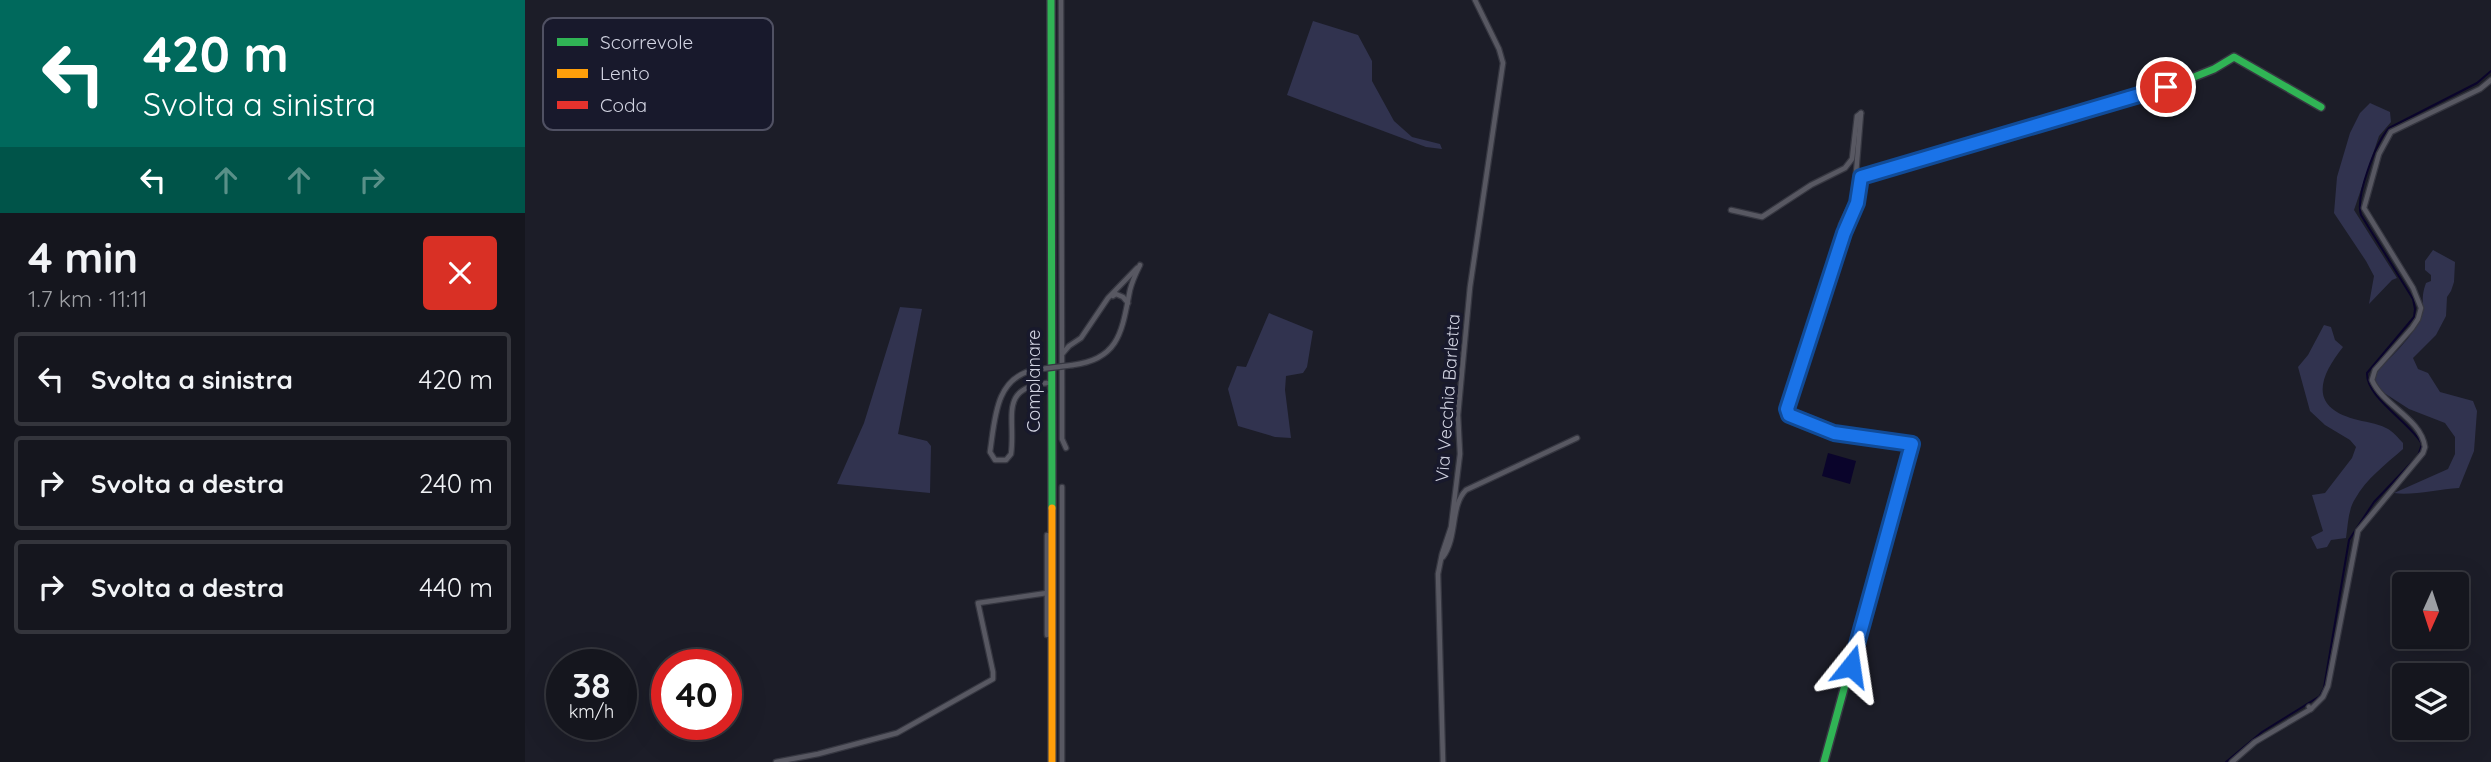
<!DOCTYPE html>
<html lang="it">
<head>
<meta charset="utf-8">
<style>
  body { margin:0; font-family:Quicksand,sans-serif; background:#1e1f27; color:#f1f3f6; height:100vh; display:flex; flex-direction:column; font-size:26px; white-space:nowrap }
  * { box-sizing:border-box; margin:0 }
  p { font-size:23px; color:#9d9fa4 }
  .icon { flex:none; width:38px; height:38px; fill:none; stroke:currentColor; stroke-width:2; stroke-linecap:round; stroke-linejoin:round }
  .map { position:relative; flex:1; overflow:hidden }
  .drawer { display:flex; flex-direction:column; background:#15161e; width:525px }
  .drawer>* { flex:none }
  .guide { background:#00695c; color:#fff; overflow:hidden }
  .needle { width:46px; rotate:183deg }
  .fabs { position:absolute; left:1867px; top:572px; display:grid; gap:14px }
  .fabs a { display:grid; place-items:center; width:77px; height:77px; border-radius:7px; background:#15161e; box-shadow:0 7px 28px #0002,0 0 0 2px #34353c; font-size:35px }
  .speed { position:absolute; left:21px; top:649px; display:flex; gap:14px; font-size:35px; font-weight:700; text-align:center }
  .speed>* { display:grid; place-content:center; width:91px; height:91px; border-radius:50%; background:#15161e; box-shadow:0 7px 28px #0002,0 0 0 2px #34353c; line-height:1 }
  .speed small { font-size:18px; font-weight:400 }
  .speed .limit { border:10px solid #d22; background:#fff; color:#111 }
  .pin { position:absolute; display:grid; place-items:center; width:60px; height:60px; color:#fff; margin:-30px; border:4px solid #fff; border-radius:50%; box-shadow:0 2px 7px #0007 }
  .me { position:absolute; width:77px; margin:-38px; rotate:15deg; stroke-linejoin:round; filter:drop-shadow(0 0 5px #0008) }
  .turn { display:flex; align-items:center; gap:24px; height:147px; padding:0 28px; font-size:32px }
  .turn .icon { width:91px; height:91px; stroke-width:2.5 }
  .turn b { display:block; font-size:49px; line-height:60px }
  .lanes { display:flex; align-items:center; height:66px; padding:0 28px; background:#0003; justify-content:center; gap:35px; direction:ltr }
  .lanes .off { opacity:.35 }
  .round { display:grid; place-items:center; flex:none; width:74px; height:74px; border-radius:7px; background:#1e1f27 }
  .headline { display:flex; align-items:center; justify-content:space-between; height:119px; padding:0 28px }
  h1 { font-size:42px; font-weight:700; line-height:52px }
  ul { padding:0; list-style:none }
  li { display:flex; align-items:center; gap:21px; height:94px; margin:0 14px 10px; padding:0 14px; border:4px solid #34353c; border-radius:7px }
  li div { flex:1 }
  li b { display:block; font-size:26px }
  li em { font-style:normal }
  main { display:flex; flex:1; min-height:0 }
  .map>svg:first-child { display:block }
  .green { fill:#31334f }
  .water { fill:#0a042b }
  .lines { fill:none; stroke-linecap:round; stroke-linejoin:round }
  .stream { stroke:#0a042b; stroke-width:2 }
  .street-casing { stroke:#363741; stroke-width:7 }
  .fast-casing { stroke:#363741; stroke-width:10 }
  .slow-casing { stroke:#363741; stroke-width:10 }
  .jam-casing { stroke:#363741; stroke-width:10 }
  .street { stroke:#585862; stroke-width:4.5 }
  .fast { stroke:#30b455; stroke-width:7 }
  .slow { stroke:#ff9f0a; stroke-width:7 }
  .jam { stroke:#e5322d; stroke-width:7 }
  .street-bridge-casing { stroke:#363741; stroke-width:7; stroke-linecap:butt }
  .street-bridge { stroke:#585862; stroke-width:4.5 }
  .route-casing { stroke:#114b97; stroke-width:18 }
  .route { stroke:#1a73e8; stroke-width:12 }
  .labels { text-anchor:middle; stroke-width:7; stroke-linejoin:round; paint-order:stroke }
  .street-label { font-size:18px; fill:#d2d4e2; stroke:#18192c }
  .key { fill:#18192c; stroke:#505163; stroke-width:2 }
  .key-label { font-size:19px; fill:#d2d4e2 }
</style>
</head>
<body>
<main>
<section class="drawer">
<div class="guide">
<div class="turn"><svg class="icon" aria-label="left" viewBox="0 0 24 24"><path d="M17 20v-9H6M10 6l-5 5 5 5"/></svg><div><b>420 m</b>Svolta a sinistra</div></div>
<div class="lanes"><svg class="icon" aria-label="left" viewBox="0 0 24 24"><path d="M17 20v-9H6M10 6l-5 5 5 5"/></svg><svg class="icon off" aria-label="ahead" viewBox="0 0 24 24"><path d="M12 20V5M6 11l6-6 6 6"/></svg><svg class="icon off" aria-label="ahead" viewBox="0 0 24 24"><path d="M12 20V5M6 11l6-6 6 6"/></svg><svg class="icon off" aria-label="right" viewBox="0 0 24 24"><path d="M7 20v-9h11M14 6l5 5-5 5"/></svg></div>
</div>
<div class="headline"><div><h1>4 min</h1><p>1.7 km · 11:11</p></div><a class="round" style="background:#d93025;color:#fff"><svg class="icon" aria-label="close" viewBox="0 0 24 24"><path d="M6 6l12 12M18 6L6 18"/></svg></a></div>
<ul>
<li><svg class="icon" aria-label="left" viewBox="0 0 24 24"><path d="M17 20v-9H6M10 6l-5 5 5 5"/></svg><div><b>Svolta a sinistra</b></div><em>420 m</em></li>
<li><svg class="icon" aria-label="right" viewBox="0 0 24 24"><path d="M7 20v-9h11M14 6l5 5-5 5"/></svg><div><b>Svolta a destra</b></div><em>240 m</em></li>
<li><svg class="icon" aria-label="right" viewBox="0 0 24 24"><path d="M7 20v-9h11M14 6l5 5-5 5"/></svg><div><b>Svolta a destra</b></div><em>440 m</em></li>
</ul>
</section>
<div class="map">
<svg width="1966" height="762" viewBox="0 0 1966 762">
  <rect width="100%" height="100%" fill="#1c1d28"/>
  <!-- green -->
  <g class="green">
    <path d="M788 21 833 35 847 61V81L869 121 887 137 915 144 917 149 901 147 762 95Z"/>
    <path d="M1845 103 1865 112 1866 122 1854 136 1829 210 1872 278 1867 280 1844 304 1849 276 1841 261 1809 213 1812 177 1825 133 1835 113Z"/>
    <path d="M1908 250 1930 262 1929 282 1926 291 1922 297 1921 316 1911 335 1888 358 1893 369 1903 373 1915 392 1948 401 1952 411 1949 451 1934 488C1914 489 1886 496 1869 493L1923 469 1930 454V437L1920 423 1884 409 1850 387 1847 377C1861 361 1891 335 1896 316 1900 304 1895 299 1901 283L1906 281V275L1900 270V261Z"/>
    <path d="M375 307 397 309 373 434 402 441 406 446 405 493 312 484 339 423Z"/>
    <path d="M744 313 788 331 782 367 778 373 761 376 760 390 766 438 750 437 713 426 703 389 712 366 721 367Z"/>
    <path d="M1799 325 1806 327 1810 340 1818 347C1795 376 1783 406 1829 419 1839 422 1852 423 1861 428 1868 431 1873 438 1878 443V449C1861 464 1841 479 1830 499 1823 510 1823 525 1821 538L1806 540 1802 547 1792 549 1786 537 1798 531 1787 495 1800 493 1827 458 1831 447 1825 440 1800 425 1785 411 1773 367 1783 355Z"/>
  </g>
  <!-- water -->
  <path class="water" d="M1303 453 1331 461 1325 484 1297 476Z"/>
  <g class="lines">
    <!-- stream -->
    <g class="stream">
      <path d="M1893 456 1897 444C1885 422 1841 398 1842 373L1889 317 1890 309 1888 299 1836 215C1830 197 1851 142 1864 128L1952 83 1966 71"/>
      <path d="M1701 762 1737 732 1795 696 1799 688 1824 540 1849 502 1889 460"/>
    </g>
    <defs>
      <g id="street">
        <path d="M536 0 537 387V439L541 448"/>
        <path d="M1206 210 1237 217 1286 185 1320 168 1327 159 1332 116 1336 113"/>
        <path d="M1319 233 1316 225 1329 198 1336 113"/>
        <path d="M588 296 591 294 598 297 603 303"/>
        <path d="M538 353 544 346 556 338 583 298 612 268"/>
        <path d="M548 365C595 359 597 330 605 290 607 282 611 273 615 265"/>
        <path d="M508 370C470 379 470 419 465 452L470 460H481L486 454C491 418 473 388 522 383"/>
        <path d="M537 487V762"/>
        <path d="M522 535V635"/>
        <path d="M918 557C933 536 925 506 941 490L1052 438"/>
        <path d="M1784 707 1786 709 1798 697 1803 686 1833 531 1898 453 1900 447C1896 418 1858 406 1847 380L1850 370 1887 328 1893 319 1896 308 1888 288 1839 208 1854 154 1866 132 1955 89 1966 80"/>
        <path d="M251 762 293 754 372 733 468 679V672L453 603 522 593"/>
        <path d="M918 762 913 574 917 554 926 527 935 454 933 415 945 287 978 63 974 49 950 0"/>
        <path d="M1707 762 1730 742 1786 709"/>
      </g>
      <g id="fast">
        <path d="M526 0 527 508"/>
        <path d="M1347 174 1654 83 1689 69 1709 57 1796 107"/>
        <path d="M1282 422 1309 433 1386 444 1299 762"/>
      </g>
      <path id="slow" d="M527 508V762"/>
      <path id="jam" d="M1282 422 1264 415 1262 411 1319 233 1332 203 1336 177 1347 174"/>
    </defs>
    <!-- street casing -->
    <use href="#street" class="street-casing"/>
    <!-- fast casing -->
    <use href="#fast" class="fast-casing"/>
    <!-- slow casing -->
    <use href="#slow" class="slow-casing"/>
    <!-- jam casing -->
    <use href="#jam" class="jam-casing"/>
    <!-- street -->
    <use href="#street" class="street"/>
    <!-- fast -->
    <use href="#fast" class="fast"/>
    <!-- slow -->
    <use href="#slow" class="slow"/>
    <!-- jam -->
    <use href="#jam" class="jam"/>
    <defs>
      <path id="street-bridge" d="M508 370 548 365"/>
    </defs>
    <!-- street-bridge casing -->
    <use href="#street-bridge" class="street-bridge-casing"/>
    <!-- street-bridge -->
    <use href="#street-bridge" class="street-bridge"/>
  </g>
  <g class="lines">
    <defs>
      <path id="route" d="M1326 666 1387 444 1309 433 1264 415 1262 409 1319 233 1332 203 1336 177 1641 87"/>
    </defs>
    <!-- route casing -->
    <use href="#route" class="route-casing"/>
    <!-- route -->
    <use href="#route" class="route"/>
  </g>
  <g class="labels">
    <!-- street labels -->
    <g class="street-label">
      <text transform="translate(509 381) rotate(-90)" y="6">Complanare</text>
      <text transform="translate(923 398) rotate(-86)" y="6">Via Vecchia Barletta</text>
    </g>
  </g>
  <!-- legend -->
  <rect x="18" y="18" width="230" height="112" rx="10" class="key"/>
  <rect x="32" y="38" width="31" height="8" fill="#30b455"/>
  <rect x="32" y="69" width="31" height="9" fill="#ff9f0a"/>
  <rect x="32" y="101" width="31" height="8" fill="#e5322d"/>
  <g class="key-label">
    <text x="75" y="49">Scorrevole</text>
    <text x="75" y="80">Lento</text>
    <text x="75" y="112">Coda</text>
  </g>
</svg>
<div class="fabs">
<a><svg class="needle" viewBox="-14 -14 28 28"><path d="M0-13l5 13h-10z" fill="#e53935"/><path d="M0 13l5-13h-10z" fill="#9d9fa4"/></svg></a>
<a><svg class="icon" aria-label="layers" viewBox="0 0 24 24"><path d="M12 4l9 5-9 5-9-5zM3 14l9 5 9-5"/></svg></a>
</div>
<div class="speed"><div>38<small>km/h</small></div><div class="limit">40</div></div>
<div class="pin" style="left:1641px;top:87px;background:#d93025"><svg class="icon" aria-label="arrive" viewBox="0 0 24 24"><path d="M6 21V4h12l-3 4 3 4H6"/></svg></div>
<svg class="me" style="left:1326px;top:666px" viewBox="-20 -20 40 40"><path d="M0-17L14 15 0 8-14 15z" fill="#1a73e8" stroke="#fff" stroke-width="4"/></svg>
</div>
</main>
</body>
</html>
